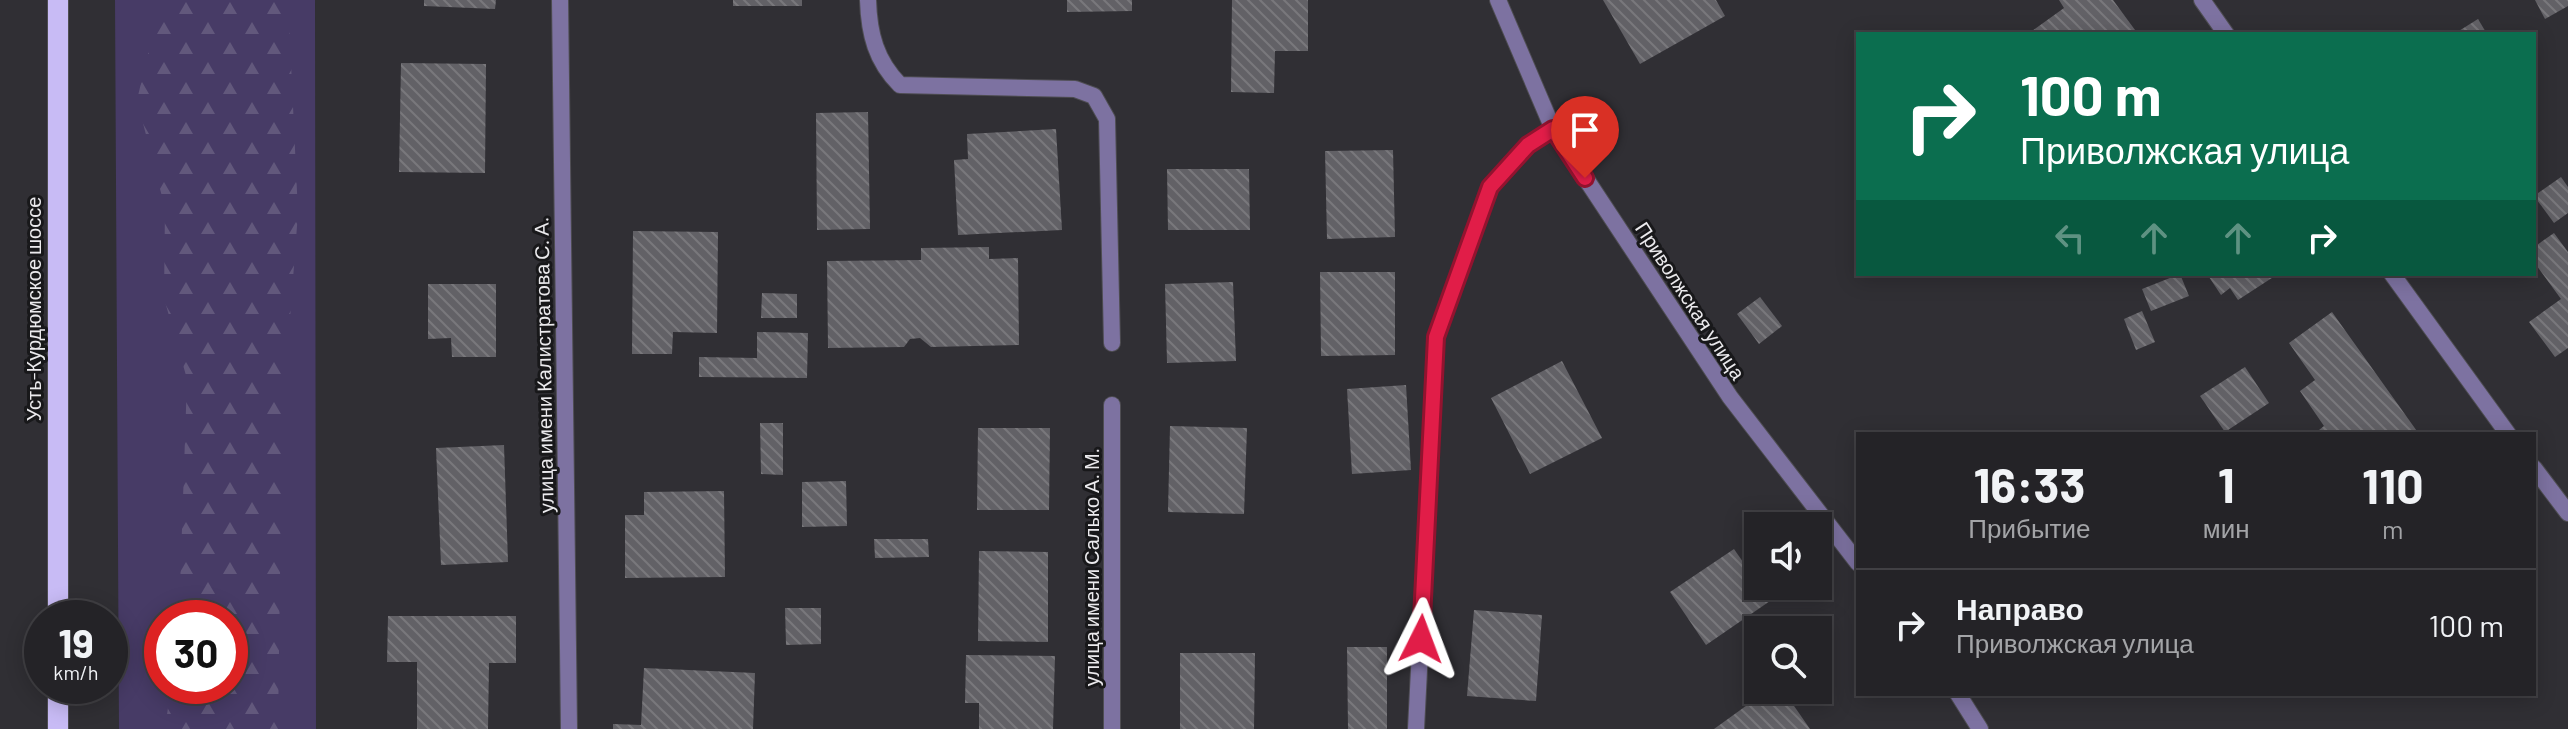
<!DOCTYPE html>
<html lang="ru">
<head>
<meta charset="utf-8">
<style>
  body { margin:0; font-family:Barlow,sans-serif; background:#2c2b2f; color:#f1f3f6; height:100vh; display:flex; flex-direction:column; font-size:30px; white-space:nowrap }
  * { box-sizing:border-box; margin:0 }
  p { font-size:26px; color:#a3a4a7 }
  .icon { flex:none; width:44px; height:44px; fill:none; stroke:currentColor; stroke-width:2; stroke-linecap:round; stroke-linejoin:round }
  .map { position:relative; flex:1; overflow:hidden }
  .side { position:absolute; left:1856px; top:432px; width:680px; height:264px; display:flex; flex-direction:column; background:#242327; border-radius:0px; box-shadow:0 4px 20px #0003,0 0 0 2px #414044 }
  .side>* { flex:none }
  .banner { position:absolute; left:1856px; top:32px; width:680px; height:244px; border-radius:0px; box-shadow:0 4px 20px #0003,0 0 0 2px #414044; background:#0b6e4f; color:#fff; overflow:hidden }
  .tools { position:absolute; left:1744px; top:512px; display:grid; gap:16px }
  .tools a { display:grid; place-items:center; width:88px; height:88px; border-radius:0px; background:#242327; box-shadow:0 4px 20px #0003,0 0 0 2px #414044; font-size:40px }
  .speed { position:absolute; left:24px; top:600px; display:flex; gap:16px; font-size:40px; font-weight:700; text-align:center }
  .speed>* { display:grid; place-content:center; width:104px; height:104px; border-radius:50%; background:#242327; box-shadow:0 4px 20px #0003,0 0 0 2px #414044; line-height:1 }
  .speed small { font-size:20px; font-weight:400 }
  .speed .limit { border:12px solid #d22; background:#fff; color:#111 }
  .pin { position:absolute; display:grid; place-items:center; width:68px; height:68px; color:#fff; margin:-82px -34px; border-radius:50% 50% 50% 0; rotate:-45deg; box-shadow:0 0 8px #0007 }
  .pin .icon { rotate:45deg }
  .me { position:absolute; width:88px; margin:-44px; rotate:3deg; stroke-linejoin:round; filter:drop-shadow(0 0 6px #0008) }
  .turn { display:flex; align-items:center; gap:28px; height:168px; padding:0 32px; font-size:36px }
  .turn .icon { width:104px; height:104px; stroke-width:2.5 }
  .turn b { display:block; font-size:56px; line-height:68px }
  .lanes { display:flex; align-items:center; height:76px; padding:0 32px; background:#0003; justify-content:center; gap:40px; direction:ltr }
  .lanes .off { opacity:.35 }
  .eta { display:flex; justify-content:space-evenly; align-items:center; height:136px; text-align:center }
  .eta b { font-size:48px; font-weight:700; line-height:56px }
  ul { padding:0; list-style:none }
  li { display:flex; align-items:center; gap:24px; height:112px; padding:0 32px; border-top:2px solid #414044 }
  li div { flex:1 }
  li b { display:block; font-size:30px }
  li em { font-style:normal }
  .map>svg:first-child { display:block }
  .grass { fill:#473b66; fill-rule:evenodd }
  .forest { fill:url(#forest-firs) }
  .building { fill:url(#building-back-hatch) }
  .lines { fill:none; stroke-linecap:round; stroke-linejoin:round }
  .minor-casing { stroke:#4e4d52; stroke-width:18 }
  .primary-casing { stroke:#4e4d52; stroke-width:22 }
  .minor { stroke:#7d72a1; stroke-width:16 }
  .primary { stroke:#c8bbf5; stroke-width:20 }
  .route-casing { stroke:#92132f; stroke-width:20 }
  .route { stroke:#e11d48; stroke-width:14 }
  .labels { text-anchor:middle; stroke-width:6; stroke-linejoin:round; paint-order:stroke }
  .street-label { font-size:20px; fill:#ebeaed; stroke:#18181a }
</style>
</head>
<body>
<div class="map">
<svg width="2568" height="729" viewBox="0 0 2568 729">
  <defs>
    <pattern id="forest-firs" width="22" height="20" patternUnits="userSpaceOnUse" patternTransform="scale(2)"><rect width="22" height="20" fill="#473b66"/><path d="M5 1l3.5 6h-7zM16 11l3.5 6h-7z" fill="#62587c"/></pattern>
    <pattern id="building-back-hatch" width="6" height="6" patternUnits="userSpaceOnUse" patternTransform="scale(2)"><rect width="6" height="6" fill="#626166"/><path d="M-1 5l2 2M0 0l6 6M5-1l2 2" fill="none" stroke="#79787c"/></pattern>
  </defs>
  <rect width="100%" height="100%" fill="#302f34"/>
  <!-- grass -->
  <path class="grass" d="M115 0H315L316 729H119ZM162 618H230V686H162Z"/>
  <!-- forest -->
  <path class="forest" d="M164 0H288L298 213 282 424 278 729H165L171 686H230V618H179L187 379 164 298 165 208 137 100 152 37Z"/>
  <!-- building -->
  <g class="building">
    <path d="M424 0H496L495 9 424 6Z"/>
    <rect x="733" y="0" width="69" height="6"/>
    <path d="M1067 0H1132V11L1067 12Z"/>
    <path d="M1232 0H1308V51H1275L1274 93 1231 92Z"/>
    <path d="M1603 0H1716L1725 16 1640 64Z"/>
    <path d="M2059 0H2113L2138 34H2028L2064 8Z"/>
    <path d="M2535 0H2568V6L2545 19Z"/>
    <path d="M2478 19 2487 34H2454Z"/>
    <path d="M401 63 486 64 485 173 399 172Z"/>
    <path d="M868 112 870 229 817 230 816 113Z"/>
    <path d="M1056 129 1062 230 958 235 954 160 968 159 967 134Z"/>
    <path d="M1393 150 1395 237 1327 239 1325 151Z"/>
    <path d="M1167 169H1249L1250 230H1168Z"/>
    <path d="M2561 177 2568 187V213L2554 223 2534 196Z"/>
    <path d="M633 231 718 232 717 333 673 332 672 354H632Z"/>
    <path d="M2554 233 2568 252V348L2555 357 2529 322 2561 299 2534 262V247Z"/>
    <path d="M989 247V259L1018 258 1019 345 931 347 920 338 910 339 904 347 828 348 827 261 921 260V248Z"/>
    <path d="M1320 272H1395V355L1321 356Z"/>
    <path d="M2180 274 2189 296 2151 311 2142 289Z"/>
    <path d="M2207 274H2278L2238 300 2230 288 2221 295Z"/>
    <path d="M1233 282 1236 361 1167 363 1165 284Z"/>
    <path d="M428 284H496V357H452L451 338 428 339Z"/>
    <path d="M762 293 797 294V318H761Z"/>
    <path d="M1760 297 1782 326 1759 344 1737 314Z"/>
    <path d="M2142 311 2155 342 2136 350 2124 319Z"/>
    <path d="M2332 312 2419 434H2314L2324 426 2300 391 2315 380 2289 343Z"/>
    <path d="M757 332 808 333 807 378 699 377V357L757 358Z"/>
    <path d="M1562 361 1602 438 1530 474 1491 398Z"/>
    <path d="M2245 367 2269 403 2225 432 2200 396Z"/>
    <path d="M1406 385 1411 470 1352 474 1347 389Z"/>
    <path d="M760 423H783V475L761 474Z"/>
    <path d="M1170 426 1247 428 1244 514 1168 512Z"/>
    <path d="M978 428H1050L1049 510H977Z"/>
    <path d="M504 445 508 562 441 565 436 448Z"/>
    <path d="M846 481 847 526 802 527V482Z"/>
    <path d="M724 491 725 577 625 578V515H644V492Z"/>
    <path d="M874 539H928L929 557 875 558Z"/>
    <path d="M1734 549 1770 601 1706 645 1670 592Z"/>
    <path d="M979 551 1048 552V642L978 641Z"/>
    <path d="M785 608H821V644L786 645Z"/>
    <path d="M1474 610 1542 615 1536 701 1467 696Z"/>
    <path d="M388 616H516V663H489L488 729H417V662H387Z"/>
    <path d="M1347 647H1387V729H1348Z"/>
    <path d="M1180 653H1255L1254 729H1180Z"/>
    <path d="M966 655 1055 656 1053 729H979V703H965Z"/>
    <path d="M644 668 755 673 753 729H613V724L641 725Z"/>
    <path d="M1768 690H1783L1810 729H1714Z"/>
  </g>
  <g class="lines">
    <defs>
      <g id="minor">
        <path d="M560 0 569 729"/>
        <path d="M868 0C869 34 876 61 900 85L1075 89 1094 96 1107 119 1112 343"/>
        <path d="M1498 0 1553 129 1730 397 1858 563"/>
        <path d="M2202 0 2226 34"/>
        <path d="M2392 274 2508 434"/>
        <path d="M1112 405V729"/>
        <path d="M2534 468 2568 513"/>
        <path d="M1958 694 1980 729"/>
        <path d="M1416 729 1436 337 1490 187 1528 145 1553 129"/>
      </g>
      <g id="primary">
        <path d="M58 618V0"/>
        <path d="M58 729V686"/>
      </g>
    </defs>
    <!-- minor casing -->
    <use href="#minor" class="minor-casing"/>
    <!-- primary casing -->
    <use href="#primary" class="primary-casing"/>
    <!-- minor -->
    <use href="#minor" class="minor"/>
    <!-- primary -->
    <use href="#primary" class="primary"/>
  </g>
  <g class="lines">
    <defs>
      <path id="route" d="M1421 639 1436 337 1490 187 1528 145 1553 129 1585 178"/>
    </defs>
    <!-- route casing -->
    <use href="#route" class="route-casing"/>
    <!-- route -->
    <use href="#route" class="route"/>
  </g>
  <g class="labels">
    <!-- street labels -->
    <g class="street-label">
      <text transform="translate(1690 301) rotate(57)" y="7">Приволжская улица</text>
      <text transform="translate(34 309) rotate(-90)" y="7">Усть-Курдюмское шоссе</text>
      <text transform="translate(544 365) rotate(-91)" y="7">улица имени Калистратова С. А.</text>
      <text transform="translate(1092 567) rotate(-90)" y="7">улица имени Салько А. М.</text>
    </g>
  </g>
</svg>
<div class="tools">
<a><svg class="icon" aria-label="sound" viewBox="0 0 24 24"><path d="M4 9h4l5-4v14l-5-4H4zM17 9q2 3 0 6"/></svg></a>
<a><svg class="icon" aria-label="search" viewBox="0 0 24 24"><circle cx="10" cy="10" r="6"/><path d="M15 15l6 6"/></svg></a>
</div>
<div class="speed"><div>19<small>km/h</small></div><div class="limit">30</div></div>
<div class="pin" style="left:1585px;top:178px;background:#d93025"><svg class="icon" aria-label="arrive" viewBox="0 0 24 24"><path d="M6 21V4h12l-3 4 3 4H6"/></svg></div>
<svg class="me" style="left:1421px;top:639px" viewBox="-20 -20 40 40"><path d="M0-17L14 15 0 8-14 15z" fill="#e11d48" stroke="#fff" stroke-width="4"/></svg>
<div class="banner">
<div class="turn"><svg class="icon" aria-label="right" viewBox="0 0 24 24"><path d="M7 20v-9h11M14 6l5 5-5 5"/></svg><div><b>100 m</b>Приволжская улица</div></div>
<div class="lanes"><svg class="icon off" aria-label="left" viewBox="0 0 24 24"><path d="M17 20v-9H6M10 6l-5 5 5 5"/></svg><svg class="icon off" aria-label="ahead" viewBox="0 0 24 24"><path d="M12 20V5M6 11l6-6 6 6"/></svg><svg class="icon off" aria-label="ahead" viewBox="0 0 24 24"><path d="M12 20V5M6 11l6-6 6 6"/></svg><svg class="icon" aria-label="right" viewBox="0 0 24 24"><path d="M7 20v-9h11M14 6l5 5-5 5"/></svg></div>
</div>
<section class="side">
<div class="eta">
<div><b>16:33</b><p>Прибытие</p></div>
<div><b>1</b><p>мин</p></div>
<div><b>110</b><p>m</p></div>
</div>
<ul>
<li><svg class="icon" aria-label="right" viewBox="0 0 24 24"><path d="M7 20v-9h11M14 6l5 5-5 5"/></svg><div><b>Направо</b><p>Приволжская улица</p></div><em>100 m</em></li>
</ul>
</section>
</div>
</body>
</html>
